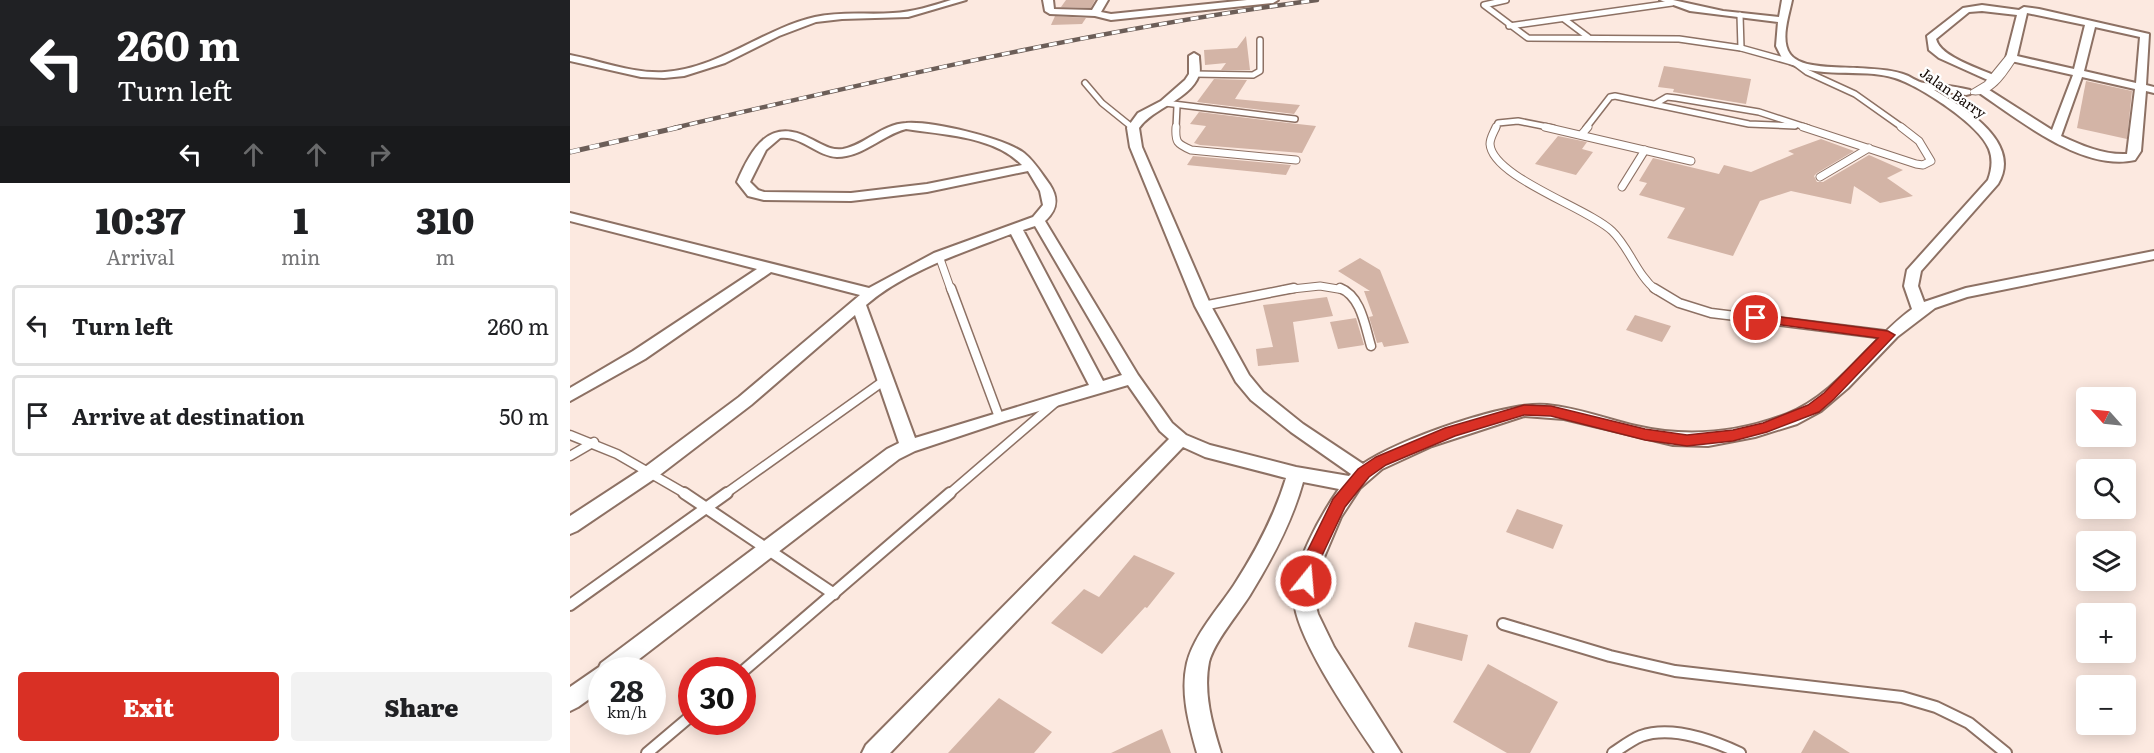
<!DOCTYPE html>
<html lang="en">
<head>
<meta charset="utf-8">
<style>
  body { margin:0; font-family:Literata,serif; background:#f2f2f2; color:#202124; height:100vh; display:flex; flex-direction:column; font-size:22px; white-space:nowrap }
  * { box-sizing:border-box; margin:0 }
  p { font-size:20px; color:#757577 }
  .icon { flex:none; width:33px; height:33px; fill:none; stroke:currentColor; stroke-width:2; stroke-linecap:round; stroke-linejoin:round }
  .map { position:relative; flex:1; overflow:hidden }
  .drawer { display:flex; flex-direction:column; background:#fff; width:570px }
  .drawer>* { flex:none }
  .top-card { background:#202124; color:#fff; overflow:hidden }
  .needle { width:39px; rotate:297deg }
  .tools { position:absolute; left:1506px; top:387px; display:grid; gap:12px }
  .tools a { display:grid; place-items:center; width:60px; height:60px; border-radius:6px; background:#fff; box-shadow:0 3px 15px #0003; font-size:30px }
  .speed { position:absolute; left:18px; top:657px; display:flex; gap:12px; font-size:30px; font-weight:700; text-align:center }
  .speed>* { display:grid; place-content:center; width:78px; height:78px; border-radius:50%; background:#fff; box-shadow:0 3px 15px #0003; line-height:1 }
  .speed small { font-size:15px; font-weight:400 }
  .speed .limit { border:9px solid #d22; background:#fff; color:#111 }
  .pin { position:absolute; display:grid; place-items:center; width:51px; height:51px; color:#fff; margin:-26px; border:3px solid #fff; border-radius:50%; box-shadow:0 2px 6px #0007 }
  .me { position:absolute; width:66px; margin:-33px; rotate:17deg; stroke-linejoin:round; filter:drop-shadow(0 0 4px #0008) }
  .turn { display:flex; align-items:center; gap:21px; height:126px; padding:0 18px; font-size:27px }
  .turn .icon { width:78px; height:78px; stroke-width:2.5 }
  .turn b { display:block; font-size:42px; line-height:51px }
  .lanes { display:flex; align-items:center; height:57px; padding:0 18px; background:#0003; justify-content:center; gap:30px; direction:ltr }
  .lanes .off { opacity:.35 }
  .eta { display:flex; justify-content:space-evenly; align-items:center; height:102px; text-align:center }
  .eta b { font-size:36px; font-weight:800; line-height:42px }
  .cta { display:flex; gap:12px; margin-top:auto; padding:12px 18px }
  .cta a { flex:1; height:69px; border-radius:6px; background:#d93025; color:#fff; font-size:24px; font-weight:800; line-height:69px; text-align:center }
  .cta a+a { background:#f2f2f2; color:#202124 }
  ul { padding:0; list-style:none }
  li { display:flex; align-items:center; gap:18px; height:81px; margin:0 12px 9px; padding:0 6px; border:3px solid #e0e0e0; border-radius:6px }
  li div { flex:1 }
  li b { display:block; font-size:22px }
  li em { font-style:normal }
  main { display:flex; flex:1; min-height:0 }
  .map>svg:first-child { display:block }
  .building { fill:#d3b4a6 }
  .lines { fill:none; stroke-linecap:round; stroke-linejoin:round }
  .service-far3-casing { stroke:#8d7164; stroke-width:8 }
  .service-far2-casing { stroke:#8d7164; stroke-width:9 }
  .service-far1-casing { stroke:#8d7164; stroke-width:11 }
  .service-casing { stroke:#8d7164; stroke-width:14 }
  .minor-casing { stroke:#8d7164; stroke-width:4 }
  .tertiary-casing { stroke:#8d7164; stroke-width:2 }
  .service-far3 { stroke:#fff; stroke-width:5 }
  .service-far2 { stroke:#fff; stroke-width:7 }
  .service-far1 { stroke:#fff; stroke-width:8 }
  .service { stroke:#fff; stroke-width:10 }
  .minor { fill:#fff; fill-rule:evenodd }
  .tertiary { fill:#fff; fill-rule:evenodd }
  .rail-far1-casing { stroke:#6c5e58; stroke-width:4.5 }
  .rail-casing { stroke:#6c5e58; stroke-width:5 }
  .rail-far1 { stroke:#fff; stroke-width:3; stroke-dasharray:8; stroke-linecap:butt }
  .rail { stroke:#fff; stroke-width:4; stroke-dasharray:10; stroke-linecap:butt }
  .route { fill:#d93025; stroke:#8d1f18; stroke-width:1.5 }
  .labels { text-anchor:middle; stroke-width:4.5; stroke-linejoin:round; paint-order:stroke }
  .far-street-label { font-size:14px; fill:#140a06; stroke:#fff }
</style>
</head>
<body>
<main>
<section class="drawer">
<div class="top-card">
<div class="turn"><svg class="icon" aria-label="left" viewBox="0 0 24 24"><path d="M17 20v-9H6M10 6l-5 5 5 5"/></svg><div><b>260 m</b>Turn left</div></div>
<div class="lanes"><svg class="icon" aria-label="left" viewBox="0 0 24 24"><path d="M17 20v-9H6M10 6l-5 5 5 5"/></svg><svg class="icon off" aria-label="ahead" viewBox="0 0 24 24"><path d="M12 20V5M6 11l6-6 6 6"/></svg><svg class="icon off" aria-label="ahead" viewBox="0 0 24 24"><path d="M12 20V5M6 11l6-6 6 6"/></svg><svg class="icon off" aria-label="right" viewBox="0 0 24 24"><path d="M7 20v-9h11M14 6l5 5-5 5"/></svg></div>
</div>
<div class="eta">
<div><b>10:37</b><p>Arrival</p></div>
<div><b>1</b><p>min</p></div>
<div><b>310</b><p>m</p></div>
</div>
<ul>
<li><svg class="icon" aria-label="left" viewBox="0 0 24 24"><path d="M17 20v-9H6M10 6l-5 5 5 5"/></svg><div><b>Turn left</b></div><em>260 m</em></li>
<li><svg class="icon" aria-label="arrive" viewBox="0 0 24 24"><path d="M6 21V4h12l-3 4 3 4H6"/></svg><div><b>Arrive at destination</b></div><em>50 m</em></li>
</ul>
<div class="cta"><a>Exit</a><a>Share</a></div>
</section>
<div class="map">
<svg width="1584" height="753" viewBox="0 0 1584 753">
  <rect width="100%" height="100%" fill="#fce9e0"/>
  <!-- building -->
  <g class="building">
    <path d="M496 0H525L521 8 491 7Z"/>
    <path d="M485 16 516 18 512 24 481 25Z"/>
    <path d="M676 36 680 70H651L656 63 635 65 634 50 667 48Z"/>
    <path d="M1094 66 1181 79 1176 104 1103 92 1104 89 1088 87Z"/>
    <path d="M644 79 677 80 665 99 730 105 724 114 627 102Z"/>
    <path d="M1516 81 1562 91 1557 139 1507 128Z"/>
    <path d="M629 112 719 123 746 126 732 153 630 145 624 143 636 126 620 124Z"/>
    <path d="M988 136 1017 142 1012 149 1023 152 1006 175 965 164Z"/>
    <path d="M1251 139 1284 151 1247 173 1244 176 1247 182H1253L1299 155 1333 170 1317 178 1343 196 1310 203 1284 186 1281 204 1221 191 1190 201 1163 256 1097 238 1115 208 1069 195 1077 183 1069 181 1083 158 1149 174 1154 165 1181 172 1224 154 1218 151Z"/>
    <path d="M623 156 721 165 716 175 617 165Z"/>
    <path d="M790 258 810 270 839 343 814 347 812 342 807 343 799 317 803 316 794 291H800L768 271Z"/>
    <path d="M757 297 763 316 723 322 729 362 688 366 686 349 703 347 693 305Z"/>
    <path d="M1065 315 1101 326 1092 342 1056 330Z"/>
    <path d="M786 318 794 345 768 349 760 322Z"/>
    <path d="M947 509 993 525 983 549 936 532Z"/>
    <path d="M564 555 605 573 577 608 575 607 532 654 481 623 514 589 529 597Z"/>
    <path d="M845 622 898 635 892 661 838 647Z"/>
    <path d="M918 664 988 702 960 753H937L883 722Z"/>
    <path d="M429 698 482 732 464 753H378Z"/>
    <path d="M592 729 601 753H541Z"/>
    <path d="M1244 730 1280 753H1231Z"/>
  </g>
  <g class="lines">
    <defs>
      <g id="service-far3">
        <path d="M936 0 914 5 958 38 1109 39 1171 48 1225 63 1237 72 1285 94 1333 128"/>
        <path d="M1170 15 1171 48"/>
        <path d="M994 19 1018 37"/>
        <path d="M939 26 1102 3"/>
        <path d="M624 74 683 75 690 71V40"/>
        <path d="M515 83 532 103 563 128"/>
        <path d="M595 103 725 119"/>
        <path d="M1085 104 1097 97 1106 98 1189 112 1238 128"/>
        <path d="M606 128 607 106"/>
        <path d="M926 128 928 123 948 121 983 128"/>
        <path d="M1016 128 1040 97 1045 96 1179 124 1225 126"/>
      </g>
      <g id="service-far2">
        <path d="M561 127 563 128"/>
        <path d="M606 127C605 142 607 144 621 150L726 160"/>
        <path d="M926 127C924 132 920 138 920 144 922 177 1018 208 1042 231 1059 247 1067 275 1086 290"/>
        <path d="M975 127 1121 161"/>
        <path d="M1233 127 1346 164 1353 165 1361 161 1349 141 1331 127"/>
        <path d="M1012 134 1018 127"/>
        <path d="M1250 177 1299 148"/>
        <path d="M1052 187 1075 150"/>
        <path d="M369 256 381 290"/>
        <path d="M713 290 750 286 774 290"/>
      </g>
      <g id="service-far1">
        <path d="M381 288 429 417"/>
        <path d="M770 288C791 296 795 326 801 346"/>
        <path d="M1084 288 1109 303 1141 313 1318 335"/>
        <path d="M633 306 724 288"/>
        <path d="M0 435 47 454 116 494"/>
        <path d="M0 456 24 442"/>
        <path d="M155 494 315 380"/>
        <path d="M379 494 487 401"/>
      </g>
      <g id="service">
        <path d="M114 493 264 594"/>
        <path d="M0 605 157 493"/>
        <path d="M933 624 1040 656 1105 671 1332 697 1366 707 1399 723 1436 753"/>
        <path d="M172 672 380 493"/>
        <path d="M77 753 122 715"/>
        <path d="M1043 753C1052 747 1061 740 1071 736 1102 725 1142 740 1170 753"/>
      </g>
      <g id="minor">
        <path d="M381 0H396L338 17 272 19 246 22 209 36 155 63 114 76 94 78 71 77 0 61V55C31 61 63 74 95 72 150 68 193 29 245 17 271 11 297 15 323 13 343 12 362 6 381 0Z"/>
        <path d="M473 0H483L484 9 522 10 528 0H538L531 12 541 14 677 0H708L703 3 541 20 525 16 480 14 475 11Z"/>
        <path d="M1090 0H1103L1153 11 1209 17 1212 0H1222C1219 15 1210 40 1220 54 1230 69 1270 67 1287 68 1302 69 1318 69 1333 74 1340 76 1347 82 1354 83 1370 85 1384 86 1400 90V94L1396 95 1364 90C1393 107 1453 142 1428 184L1351 271 1348 286 1354 302 1396 288 1584 251V259L1397 297 1365 308 1327 337 1278 388 1251 411 1227 424 1185 437 1138 446 1103 445 994 419 954 416 862 446 812 469 790 488 771 517 749 569 744 599 748 614 764 647 831 753H805C782 719 725 637 724 599 722 565 751 515 769 489L733 482C722 522 702 559 680 595 668 614 644 642 639 662 633 693 642 724 651 753H627C619 724 610 693 617 663 624 635 648 609 664 585 686 551 704 517 716 478L635 457 613 447 320 753H292L296 745 599 439 590 431 558 385 435 421 345 451 329 459 55 670H32V690L8 707 0 711V687L29 667 31 663 317 449 329 443 285 315 181 405 87 477 7 531 0 534V516L75 467 169 397 290 295 201 272 75 359 0 401V388L63 351 187 269 0 221V213L299 288 364 253 463 217 473 205 470 191 458 171 357 192 281 201 194 200 178 196 167 182C181 149 199 117 239 138 250 143 260 151 273 149 295 145 312 124 336 123 362 121 434 138 454 153 465 162 472 174 480 185 489 199 487 210 475 221L568 375 602 423 616 435 640 445 726 467 779 476 781 474 721 432 681 400 666 382 625 306 560 147 557 128 568 113 591 101 615 80 619 74V56L624 53 629 56C629 62 631 70 629 75 620 100 583 108 569 128L572 147 641 306 679 375 693 392 733 424 793 464C827 440 937 401 977 405 1008 408 1036 419 1066 426 1117 438 1168 433 1217 414 1268 394 1299 340 1342 309L1334 286 1337 270 1418 180C1422 169 1423 159 1419 149 1409 124 1350 86 1325 78 1289 67 1248 81 1213 60L1206 46 1208 22 1120 11ZM336 129C374 135 424 136 452 165L357 184 281 193 194 192 188 190 180 182 196 150 210 138C230 135 247 156 267 157 293 157 312 135 336 129ZM465 226 552 375 533 381 453 230ZM441 234 519 385 345 438 296 305C335 271 394 252 441 234Z"/>
        <path d="M1412 5 1449 10 1454 7 1469 9 1579 34 1576 85 1584 87V93L1576 91 1571 151 1565 160C1513 172 1449 120 1408 92V88H1416L1482 130 1503 75 1437 60 1436 58 1447 15 1412 11 1399 12 1366 39C1370 57 1411 69 1428 77V81H1420L1369 58 1359 50 1357 36 1393 8ZM1457 13 1515 25 1504 69 1447 56ZM1525 27 1570 37 1566 83 1514 71ZM1512 77 1565 89 1557 154C1533 155 1513 146 1491 136Z"/>
      </g>
      <path id="tertiary" d="M1441 54 1447 58C1437 73 1423 98 1401 94L1400 91 1415 82 1437 55Z"/>
    </defs>
    <!-- service-far3 casing -->
    <use href="#service-far3" class="service-far3-casing"/>
    <!-- service-far2 casing -->
    <use href="#service-far2" class="service-far2-casing"/>
    <!-- service-far1 casing -->
    <use href="#service-far1" class="service-far1-casing"/>
    <!-- service casing -->
    <use href="#service" class="service-casing"/>
    <!-- minor casing -->
    <use href="#minor" class="minor-casing"/>
    <!-- tertiary casing -->
    <use href="#tertiary" class="tertiary-casing"/>
    <!-- service-far3 -->
    <use href="#service-far3" class="service-far3"/>
    <!-- service-far2 -->
    <use href="#service-far2" class="service-far2"/>
    <!-- service-far1 -->
    <use href="#service-far1" class="service-far1"/>
    <!-- service -->
    <use href="#service" class="service"/>
    <!-- minor -->
    <use href="#minor" class="minor"/>
    <!-- tertiary -->
    <use href="#tertiary" class="tertiary"/>
    <defs>
      <path id="rail-far1" d="M104 128C317 78 530 29 747 0"/>
      <path id="rail" d="M0 152 110 127"/>
    </defs>
    <!-- rail-far1 casing -->
    <use href="#rail-far1" class="rail-far1-casing"/>
    <!-- rail casing -->
    <use href="#rail" class="rail-casing"/>
    <!-- rail-far1 -->
    <use href="#rail-far1" class="rail-far1"/>
    <!-- rail -->
    <use href="#rail" class="rail"/>
  </g>
  <!-- route -->
  <path class="route" d="M1186 314 1318 331 1325 335 1264 399 1249 412 1197 432 1163 441 1117 446 1075 440 981 416 954 415 885 436 816 465 799 477 775 507 748 564 742 586 736 588 730 586 728 581 731 564 763 499 788 469 806 457 875 428 954 405 981 406 1075 429 1117 435 1163 430 1193 423 1238 405 1254 393 1308 338 1181 321 1179 318 1181 316Z"/>
  <g class="labels">
    <!-- far-street labels -->
    <g class="far-street-label">
      <text transform="translate(1383 93) rotate(35)" y="5">Jalan Barry</text>
    </g>
  </g>
</svg>
<div class="tools">
<a><svg class="needle" viewBox="-14 -14 28 28"><path d="M0-13l5 13h-10z" fill="#e53935"/><path d="M0 13l5-13h-10z" fill="#757577"/></svg></a>
<a><svg class="icon" aria-label="search" viewBox="0 0 24 24"><circle cx="10" cy="10" r="6"/><path d="M15 15l6 6"/></svg></a>
<a><svg class="icon" aria-label="layers" viewBox="0 0 24 24"><path d="M12 4l9 5-9 5-9-5zM3 14l9 5 9-5"/></svg></a>
<a>+</a>
<a>−</a>
</div>
<div class="speed"><div>28<small>km/h</small></div><div class="limit">30</div></div>
<div class="pin" style="left:1186px;top:318px;background:#d93025"><svg class="icon" aria-label="arrive" viewBox="0 0 24 24"><path d="M6 21V4h12l-3 4 3 4H6"/></svg></div>
<svg class="me" style="left:736px;top:581px" viewBox="-20 -20 40 40"><circle r="17" fill="#d93025" stroke="#fff" stroke-width="3"/><path d="M0-11L8 9 0 5-8 9z" fill="#fff"/></svg>
</div>
</main>
</body>
</html>
